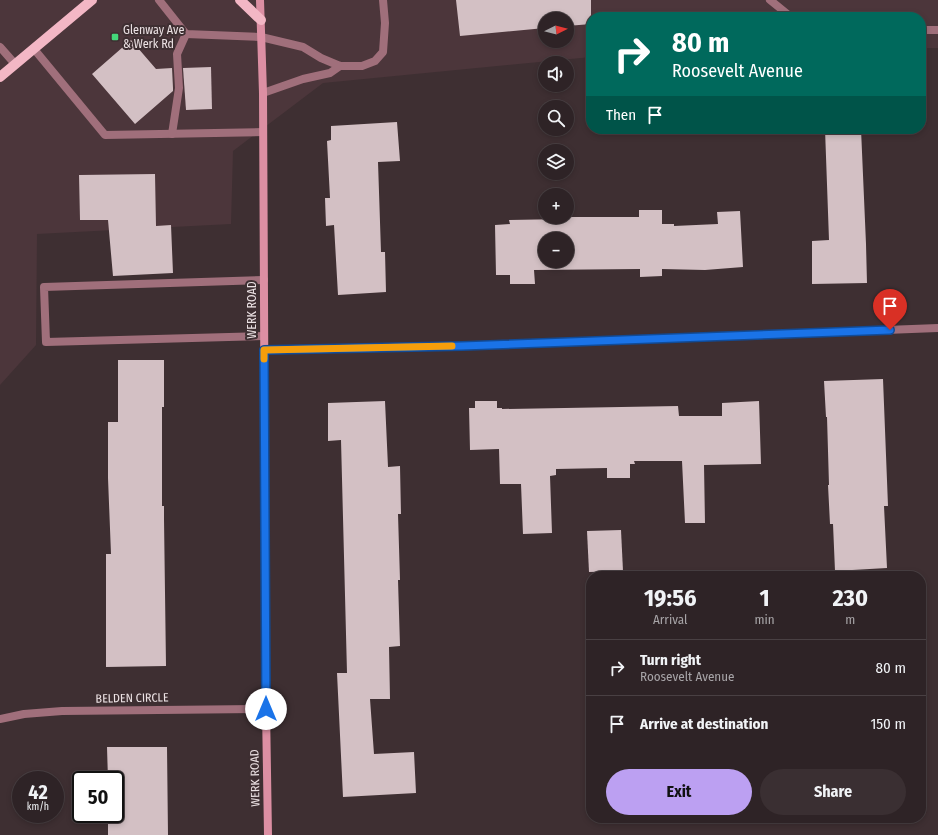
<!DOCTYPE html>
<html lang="en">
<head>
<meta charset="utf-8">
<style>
  body { margin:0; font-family:"Fira Sans Condensed",sans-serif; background:#3a2f32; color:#f1f3f6; height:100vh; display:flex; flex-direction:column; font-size:15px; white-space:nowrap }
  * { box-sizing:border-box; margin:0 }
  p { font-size:13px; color:#a7a4a7 }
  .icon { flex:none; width:22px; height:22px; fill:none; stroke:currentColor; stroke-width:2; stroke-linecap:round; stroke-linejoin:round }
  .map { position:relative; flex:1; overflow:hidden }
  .drawer { position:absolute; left:586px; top:571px; width:340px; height:252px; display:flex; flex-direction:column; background:#2e2326; border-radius:16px; box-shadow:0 2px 6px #0003,0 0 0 1px #494043 }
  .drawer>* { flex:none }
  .top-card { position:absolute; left:586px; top:12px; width:340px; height:122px; border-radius:16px; box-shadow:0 2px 6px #0003,0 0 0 1px #494043; background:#00695c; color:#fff; overflow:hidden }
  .needle { width:26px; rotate:84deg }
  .tools { position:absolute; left:538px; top:12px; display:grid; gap:8px }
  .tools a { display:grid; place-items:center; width:36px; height:36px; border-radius:50%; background:#2e2326; box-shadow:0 2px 6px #0003,0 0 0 1px #494043; font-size:20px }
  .speed { position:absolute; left:12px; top:771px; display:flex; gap:8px; font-size:20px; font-weight:700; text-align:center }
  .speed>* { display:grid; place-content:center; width:52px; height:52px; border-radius:50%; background:#2e2326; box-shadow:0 2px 6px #0003,0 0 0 1px #494043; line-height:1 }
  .speed small { font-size:10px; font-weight:400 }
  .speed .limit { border:2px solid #111; border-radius:6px; background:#fff; color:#111 }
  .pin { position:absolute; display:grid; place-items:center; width:34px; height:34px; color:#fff; margin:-41px -17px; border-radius:50% 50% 50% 0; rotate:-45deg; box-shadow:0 0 4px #0007 }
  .pin .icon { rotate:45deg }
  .me { position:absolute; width:44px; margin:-22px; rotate:0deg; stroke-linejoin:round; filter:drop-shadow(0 0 3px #0008) }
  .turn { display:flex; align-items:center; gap:14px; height:84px; padding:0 20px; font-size:18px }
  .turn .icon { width:52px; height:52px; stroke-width:2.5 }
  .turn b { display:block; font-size:28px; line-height:34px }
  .then { display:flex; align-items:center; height:38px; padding:0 20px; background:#0003; gap:8px; font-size:15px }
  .eta { display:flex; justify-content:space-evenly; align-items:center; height:68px; text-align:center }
  .eta b { font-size:24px; font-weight:700; line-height:28px }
  .button { display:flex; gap:8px; margin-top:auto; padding:8px 20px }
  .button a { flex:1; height:46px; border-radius:24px; background:#bca0f2; color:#111; font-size:16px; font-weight:700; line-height:46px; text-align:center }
  .button a+a { background:#3a2f32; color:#f1f3f6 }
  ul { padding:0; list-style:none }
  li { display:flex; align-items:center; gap:12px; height:56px; padding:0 20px; border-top:1px solid #494043 }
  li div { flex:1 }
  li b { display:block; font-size:15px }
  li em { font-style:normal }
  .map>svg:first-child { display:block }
  .built { fill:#4c363b; fill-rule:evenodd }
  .building { fill:#d3c0c4; fill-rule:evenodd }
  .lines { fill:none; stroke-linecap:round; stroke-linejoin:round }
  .lane { stroke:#a06f7b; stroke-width:8 }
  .street { stroke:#a06f7b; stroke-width:8 }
  .secondary { stroke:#dc8fa3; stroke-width:8 }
  .primary { stroke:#f3b7c5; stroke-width:10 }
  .route-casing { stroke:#114b97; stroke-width:10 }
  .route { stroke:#1a73e8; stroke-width:7 }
  .slow { stroke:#f59e0b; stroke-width:7 }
  .poi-dot { fill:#44d77a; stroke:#3e2f32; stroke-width:1.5 }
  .labels { text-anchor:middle; stroke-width:4; stroke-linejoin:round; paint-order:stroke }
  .poi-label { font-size:12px; fill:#ece2e4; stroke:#3e2f32; text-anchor:start }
  .street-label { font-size:12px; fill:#ece2e4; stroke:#3e2f32 }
</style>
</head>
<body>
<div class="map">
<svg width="938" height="835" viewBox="0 0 938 835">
  <rect width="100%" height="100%" fill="#3e2f32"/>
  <!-- built -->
  <path class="built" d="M0 0H938V48H921V17H591V57L323 83 233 151 231 224 37 234 36 345 0 385ZM545 19H567V41H545Z"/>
  <!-- building -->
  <g class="building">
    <path d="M456 0H591V24L567 26V19H545V28L460 36Z"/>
    <path d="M131 40 156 69 172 68 173 88V91L135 124 92 74Z"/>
    <path d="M211 67 212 109 186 110 183 68Z"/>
    <path d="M397 122 400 161 378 162 381 252H385L386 292 338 295 334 225 326 226 325 198H330L327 141 331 140V126Z"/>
    <path d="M825 129H861L866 244 867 283 812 284V241L829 240Z"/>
    <path d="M155 174 156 226 171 225 173 273 113 276 108 220H80L79 175Z"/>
    <path d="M639 210H662V224H674V226L718 224 717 212 740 211 743 267 705 270 662 269V276L640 277V269L534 270 535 284H510V275H496L495 225 510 224 509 220 564 219 565 217H639ZM545 239H567V261H545Z"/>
    <path d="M118 360H164V407H162V506H164V519L166 666 106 667V554H111L108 478V422H118Z"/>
    <path d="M883 379 888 506H884L887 568 835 571 833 524H830L828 485H829L827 417H826L824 381Z"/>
    <path d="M385 401 388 467 400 466 401 514H398L400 580H398L400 646 389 647 390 699H370L374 754 414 752 416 793 343 797 337 673H347L341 440 328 441V403Z"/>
    <path d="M475 401H497V408H502V409L678 406 679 416H722V403L759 401 761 464 704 465 705 523H685L682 461H634L635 464H630V478H607V468L556 469V475L550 476 552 533 523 534 521 484H500L499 449 470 450 469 408H475Z"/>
    <path d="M621 530 623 571 589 572 587 531Z"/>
    <path d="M107 747H167L168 835H108V814H115V780H108Z"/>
  </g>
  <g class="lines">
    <!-- lane -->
    <g class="lane">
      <path d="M159 0 186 34 261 37 303 47 321 58 340 66H362L375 61 383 52 385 23 383 0"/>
      <path d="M770 0 791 17"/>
      <path d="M921 30H938"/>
      <path d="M0 47 15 64"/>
      <path d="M34 49 105 135 263 132"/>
      <path d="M263 93 303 79 330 73 340 66"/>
      <path d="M172 134 179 88 177 54 186 34"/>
      <path d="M264 280 44 287 46 342 264 336"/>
    </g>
    <!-- street -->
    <g class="street">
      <path d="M264 350 462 346 938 328"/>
      <path d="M0 719 24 714 62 711 266 709"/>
    </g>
    <!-- secondary -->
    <path class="secondary" d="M260 0 263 93 266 709 268 835"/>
    <!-- primary -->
    <g class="primary">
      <path d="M240 0 261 20"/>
      <path d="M0 77 92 0"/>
    </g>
  </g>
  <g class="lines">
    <defs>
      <path id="route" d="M266 709 264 350 462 346 890 330"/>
    </defs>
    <!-- route casing -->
    <use href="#route" class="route-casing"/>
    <!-- route -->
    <use href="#route" class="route"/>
    <!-- slow -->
    <path class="slow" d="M264 359V350L452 346"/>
  </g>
  <!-- markers -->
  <rect class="poi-dot" x="111" y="33" width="8" height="8" rx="2"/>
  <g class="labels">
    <!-- poi labels -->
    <g class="poi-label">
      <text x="123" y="34">Glenway Ave<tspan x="123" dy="14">&amp; Werk Rd</tspan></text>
    </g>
    <!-- street labels -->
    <g class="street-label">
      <text transform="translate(252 310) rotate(-90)" y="4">WERK ROAD</text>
      <text transform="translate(132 698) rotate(-1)" y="4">BELDEN CIRCLE</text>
      <text transform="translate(255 778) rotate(-91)" y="4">WERK ROAD</text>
    </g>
  </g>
</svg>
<div class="tools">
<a><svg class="needle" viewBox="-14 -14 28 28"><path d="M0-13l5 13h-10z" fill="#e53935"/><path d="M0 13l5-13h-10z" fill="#a7a4a7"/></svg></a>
<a><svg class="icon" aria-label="sound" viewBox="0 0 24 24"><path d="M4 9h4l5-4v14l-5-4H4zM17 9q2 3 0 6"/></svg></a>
<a><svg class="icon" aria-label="search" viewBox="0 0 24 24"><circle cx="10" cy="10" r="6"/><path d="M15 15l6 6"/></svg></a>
<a><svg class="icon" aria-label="layers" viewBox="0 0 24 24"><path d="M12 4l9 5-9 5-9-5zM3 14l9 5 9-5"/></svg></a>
<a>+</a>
<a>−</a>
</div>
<div class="speed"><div>42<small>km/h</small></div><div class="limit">50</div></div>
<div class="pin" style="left:890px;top:330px;background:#d93025"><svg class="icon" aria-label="arrive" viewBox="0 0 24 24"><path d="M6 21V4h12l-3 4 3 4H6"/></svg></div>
<svg class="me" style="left:266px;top:709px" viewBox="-20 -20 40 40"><circle r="19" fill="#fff"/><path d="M0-13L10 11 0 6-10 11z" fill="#1a73e8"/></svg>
<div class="top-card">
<div class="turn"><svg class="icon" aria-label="right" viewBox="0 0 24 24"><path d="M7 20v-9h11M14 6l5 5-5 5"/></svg><div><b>80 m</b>Roosevelt Avenue</div></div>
<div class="then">Then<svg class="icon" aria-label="arrive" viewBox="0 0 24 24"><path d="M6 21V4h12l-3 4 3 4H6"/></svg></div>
</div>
<section class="drawer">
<div class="eta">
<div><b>19:56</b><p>Arrival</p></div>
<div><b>1</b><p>min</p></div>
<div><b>230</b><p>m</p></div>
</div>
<ul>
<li><svg class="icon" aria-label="right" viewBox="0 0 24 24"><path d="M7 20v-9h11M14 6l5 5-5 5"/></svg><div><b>Turn right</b><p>Roosevelt Avenue</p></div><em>80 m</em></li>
<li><svg class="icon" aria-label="arrive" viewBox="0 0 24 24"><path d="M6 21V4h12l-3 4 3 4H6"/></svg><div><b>Arrive at destination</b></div><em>150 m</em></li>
</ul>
<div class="button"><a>Exit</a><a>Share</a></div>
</section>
</div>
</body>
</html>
